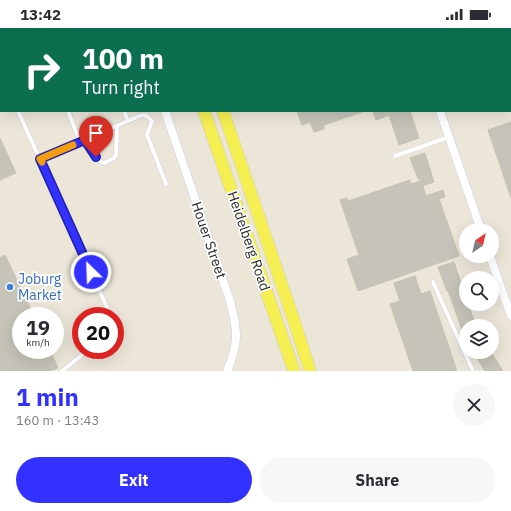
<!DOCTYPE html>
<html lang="en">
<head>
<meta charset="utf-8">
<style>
  body { margin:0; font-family:"IBM Plex Sans",sans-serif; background:#f7f7f7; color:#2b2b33; height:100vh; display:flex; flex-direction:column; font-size:15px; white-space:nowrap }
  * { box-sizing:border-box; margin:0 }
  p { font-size:13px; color:#7c7c81 }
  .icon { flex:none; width:22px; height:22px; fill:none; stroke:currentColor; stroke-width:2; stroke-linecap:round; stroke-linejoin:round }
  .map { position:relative; height:343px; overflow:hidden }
  .drawer { display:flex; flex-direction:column; background:#fff; flex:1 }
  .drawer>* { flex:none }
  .banner { position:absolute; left:0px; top:0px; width:511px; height:84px; box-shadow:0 4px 16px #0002; background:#0b6e4f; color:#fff; overflow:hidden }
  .needle { width:26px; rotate:35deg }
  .controls { position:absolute; left:459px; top:195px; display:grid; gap:8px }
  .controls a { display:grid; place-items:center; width:40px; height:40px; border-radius:50%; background:#fff; box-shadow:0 4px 16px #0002; font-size:20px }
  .speed { position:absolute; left:12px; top:279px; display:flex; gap:8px; font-size:20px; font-weight:700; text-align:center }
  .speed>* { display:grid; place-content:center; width:52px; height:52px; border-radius:50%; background:#fff; box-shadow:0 4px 16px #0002; line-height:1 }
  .speed small { font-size:10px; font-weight:400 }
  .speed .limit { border:6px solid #d22; background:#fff; color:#111 }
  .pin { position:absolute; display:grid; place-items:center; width:34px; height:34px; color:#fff; margin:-41px -17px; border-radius:50% 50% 50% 0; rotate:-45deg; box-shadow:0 0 4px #0007 }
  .pin .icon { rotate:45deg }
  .me { position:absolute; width:44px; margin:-22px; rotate:336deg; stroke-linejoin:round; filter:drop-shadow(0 0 3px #0008) }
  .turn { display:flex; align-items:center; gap:14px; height:84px; padding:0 16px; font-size:18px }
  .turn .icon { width:52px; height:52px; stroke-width:2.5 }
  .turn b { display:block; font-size:28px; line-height:34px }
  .round { display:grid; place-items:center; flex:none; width:42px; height:42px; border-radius:21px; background:#f7f7f7 }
  .overview { display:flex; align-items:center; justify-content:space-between; height:68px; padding:0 16px }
  h1 { font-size:24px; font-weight:700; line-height:30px; color:#3231ff }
  .button { display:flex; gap:8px; margin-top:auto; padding:8px 16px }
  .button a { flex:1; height:46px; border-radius:24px; background:#3231ff; color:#fff; font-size:16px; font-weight:700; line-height:46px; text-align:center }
  .button a+a { background:#f7f7f7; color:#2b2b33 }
  .status { display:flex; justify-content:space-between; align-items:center; height:28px; padding:0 20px; background:#fff; direction:ltr }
  .status svg { height:11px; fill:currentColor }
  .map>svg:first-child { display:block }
  .building { fill:#c6c3b8; stroke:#c6c3b2 }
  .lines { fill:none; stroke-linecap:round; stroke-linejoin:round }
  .service-casing { stroke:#cdcde2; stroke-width:5 }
  .minor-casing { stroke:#cdcde2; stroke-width:9 }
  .primary-casing { stroke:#cbcbcb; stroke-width:13 }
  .service { stroke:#fff; stroke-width:4 }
  .minor { stroke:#fff; stroke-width:8 }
  .primary { stroke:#f6ef52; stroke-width:12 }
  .route-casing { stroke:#2020a6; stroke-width:10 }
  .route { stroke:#3231ff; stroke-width:7 }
  .slow { stroke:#f59e0b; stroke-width:7 }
  .shop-dot { fill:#3f7fe0; stroke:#fff; stroke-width:1.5 }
  .labels { text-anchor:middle; stroke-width:3.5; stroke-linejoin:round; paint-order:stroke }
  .street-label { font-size:14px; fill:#272727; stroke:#fff }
  .shop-label { font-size:14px; fill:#366cbe; stroke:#fff; text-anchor:start }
</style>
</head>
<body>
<div class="status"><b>13:42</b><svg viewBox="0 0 49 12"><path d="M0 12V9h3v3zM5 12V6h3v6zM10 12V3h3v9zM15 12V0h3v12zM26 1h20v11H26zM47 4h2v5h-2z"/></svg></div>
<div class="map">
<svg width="511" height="343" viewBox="0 0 511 343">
  <rect width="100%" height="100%" fill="#ebe6d8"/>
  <!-- building -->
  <g class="building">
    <path d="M282 0H350L347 1H282Z"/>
    <path d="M297 83H365L324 97V101L314 104 310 94 302 97Z"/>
    <path d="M373 83H410L419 110 399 117 389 87 376 92Z"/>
    <path d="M511 94V170L488 102Z"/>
    <path d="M0 110 16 145 0 152Z"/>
    <path d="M425 125 434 154 422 158 420 151H418L410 130Z"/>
    <path d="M410 152 411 156 421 153 426 168 443 162 445 169 439 171 459 228 358 263 347 231 359 227 340 172 347 170 348 173Z"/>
    <path d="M5 227 34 288H21V322H50L58 340 50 343H0V230Z"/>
    <path d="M454 234 462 258 447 263 438 239Z"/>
    <path d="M415 248 421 266 430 263 457 343H413L390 276 400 273 394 255Z"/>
    <path d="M462 258 466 270V276H468L476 298H466V312L463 305 448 262Z"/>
    <path d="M473 324H491L503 343H485Z"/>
  </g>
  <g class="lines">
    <defs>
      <g id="service">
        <path d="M34 0 35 1"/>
        <path d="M91 0V1"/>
        <path d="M0 43 1 45"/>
        <path d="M18 83 109 284V288"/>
        <path d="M68 83 80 114"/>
        <path d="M124 83 128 93"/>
        <path d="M85 112C90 120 94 132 104 135L114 130 116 127 117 98"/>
        <path d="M395 128 449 109"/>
        <path d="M40 131 137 89 142 87 147 88 152 93 147 107 166 156"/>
        <path d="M433 254 473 343"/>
        <path d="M62 343 88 322"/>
      </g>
      <g id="minor">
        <path d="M136 0 137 1"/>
        <path d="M165 83 230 273C238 303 239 315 227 343"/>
        <path d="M440 83 481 202"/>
        <path d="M490 228 511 288"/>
      </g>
      <g id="primary">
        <path d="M177 0V1"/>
        <path d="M195 0 196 1"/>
        <path d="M204 83 294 343"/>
        <path d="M223 83 296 299 310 343"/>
      </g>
    </defs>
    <!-- service casing -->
    <use href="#service" class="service-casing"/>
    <!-- minor casing -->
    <use href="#minor" class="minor-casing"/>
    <!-- primary casing -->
    <use href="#primary" class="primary-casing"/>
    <!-- service -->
    <use href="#service" class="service"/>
    <!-- minor -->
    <use href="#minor" class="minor"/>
    <!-- primary -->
    <use href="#primary" class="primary"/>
  </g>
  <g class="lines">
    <defs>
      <path id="route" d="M91 244 40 131 85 112 96 129"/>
    </defs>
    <!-- route casing -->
    <use href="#route" class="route-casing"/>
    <!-- route -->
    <use href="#route" class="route"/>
    <!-- slow -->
    <path class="slow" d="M42 134 40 131 73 117"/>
  </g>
  <!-- markers -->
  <circle class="shop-dot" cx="10" cy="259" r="4"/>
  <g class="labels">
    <!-- street labels -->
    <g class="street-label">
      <text transform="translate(209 212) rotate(71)" y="5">Houer Street</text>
      <text transform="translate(249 213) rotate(71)" y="5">Heidelberg Road</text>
    </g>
    <!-- shop labels -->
    <g class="shop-label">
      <text x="18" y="256">Joburg<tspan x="18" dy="16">Market</tspan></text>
    </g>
  </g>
</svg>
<div class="controls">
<a><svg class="needle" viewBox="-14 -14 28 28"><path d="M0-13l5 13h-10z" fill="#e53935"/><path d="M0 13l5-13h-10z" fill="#7c7c81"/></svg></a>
<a><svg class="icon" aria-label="search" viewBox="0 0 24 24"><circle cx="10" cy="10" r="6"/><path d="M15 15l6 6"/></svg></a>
<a><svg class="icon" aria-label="layers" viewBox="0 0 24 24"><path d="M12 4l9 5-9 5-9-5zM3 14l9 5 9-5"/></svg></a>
</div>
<div class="speed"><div>19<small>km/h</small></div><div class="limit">20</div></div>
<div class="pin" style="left:96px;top:129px;background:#d93025"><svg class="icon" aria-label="arrive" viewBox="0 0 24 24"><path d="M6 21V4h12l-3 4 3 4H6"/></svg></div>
<svg class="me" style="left:91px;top:244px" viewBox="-20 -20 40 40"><circle r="17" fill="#3231ff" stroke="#fff" stroke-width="3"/><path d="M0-11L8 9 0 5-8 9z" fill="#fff"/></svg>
<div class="banner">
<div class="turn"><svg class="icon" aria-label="right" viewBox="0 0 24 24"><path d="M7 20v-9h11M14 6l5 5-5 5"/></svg><div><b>100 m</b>Turn right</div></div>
</div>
</div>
<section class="drawer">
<div class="overview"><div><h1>1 min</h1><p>160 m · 13:43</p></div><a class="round"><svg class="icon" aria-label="close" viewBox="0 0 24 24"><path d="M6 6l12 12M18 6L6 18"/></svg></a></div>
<div class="button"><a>Exit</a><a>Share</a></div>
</section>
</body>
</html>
